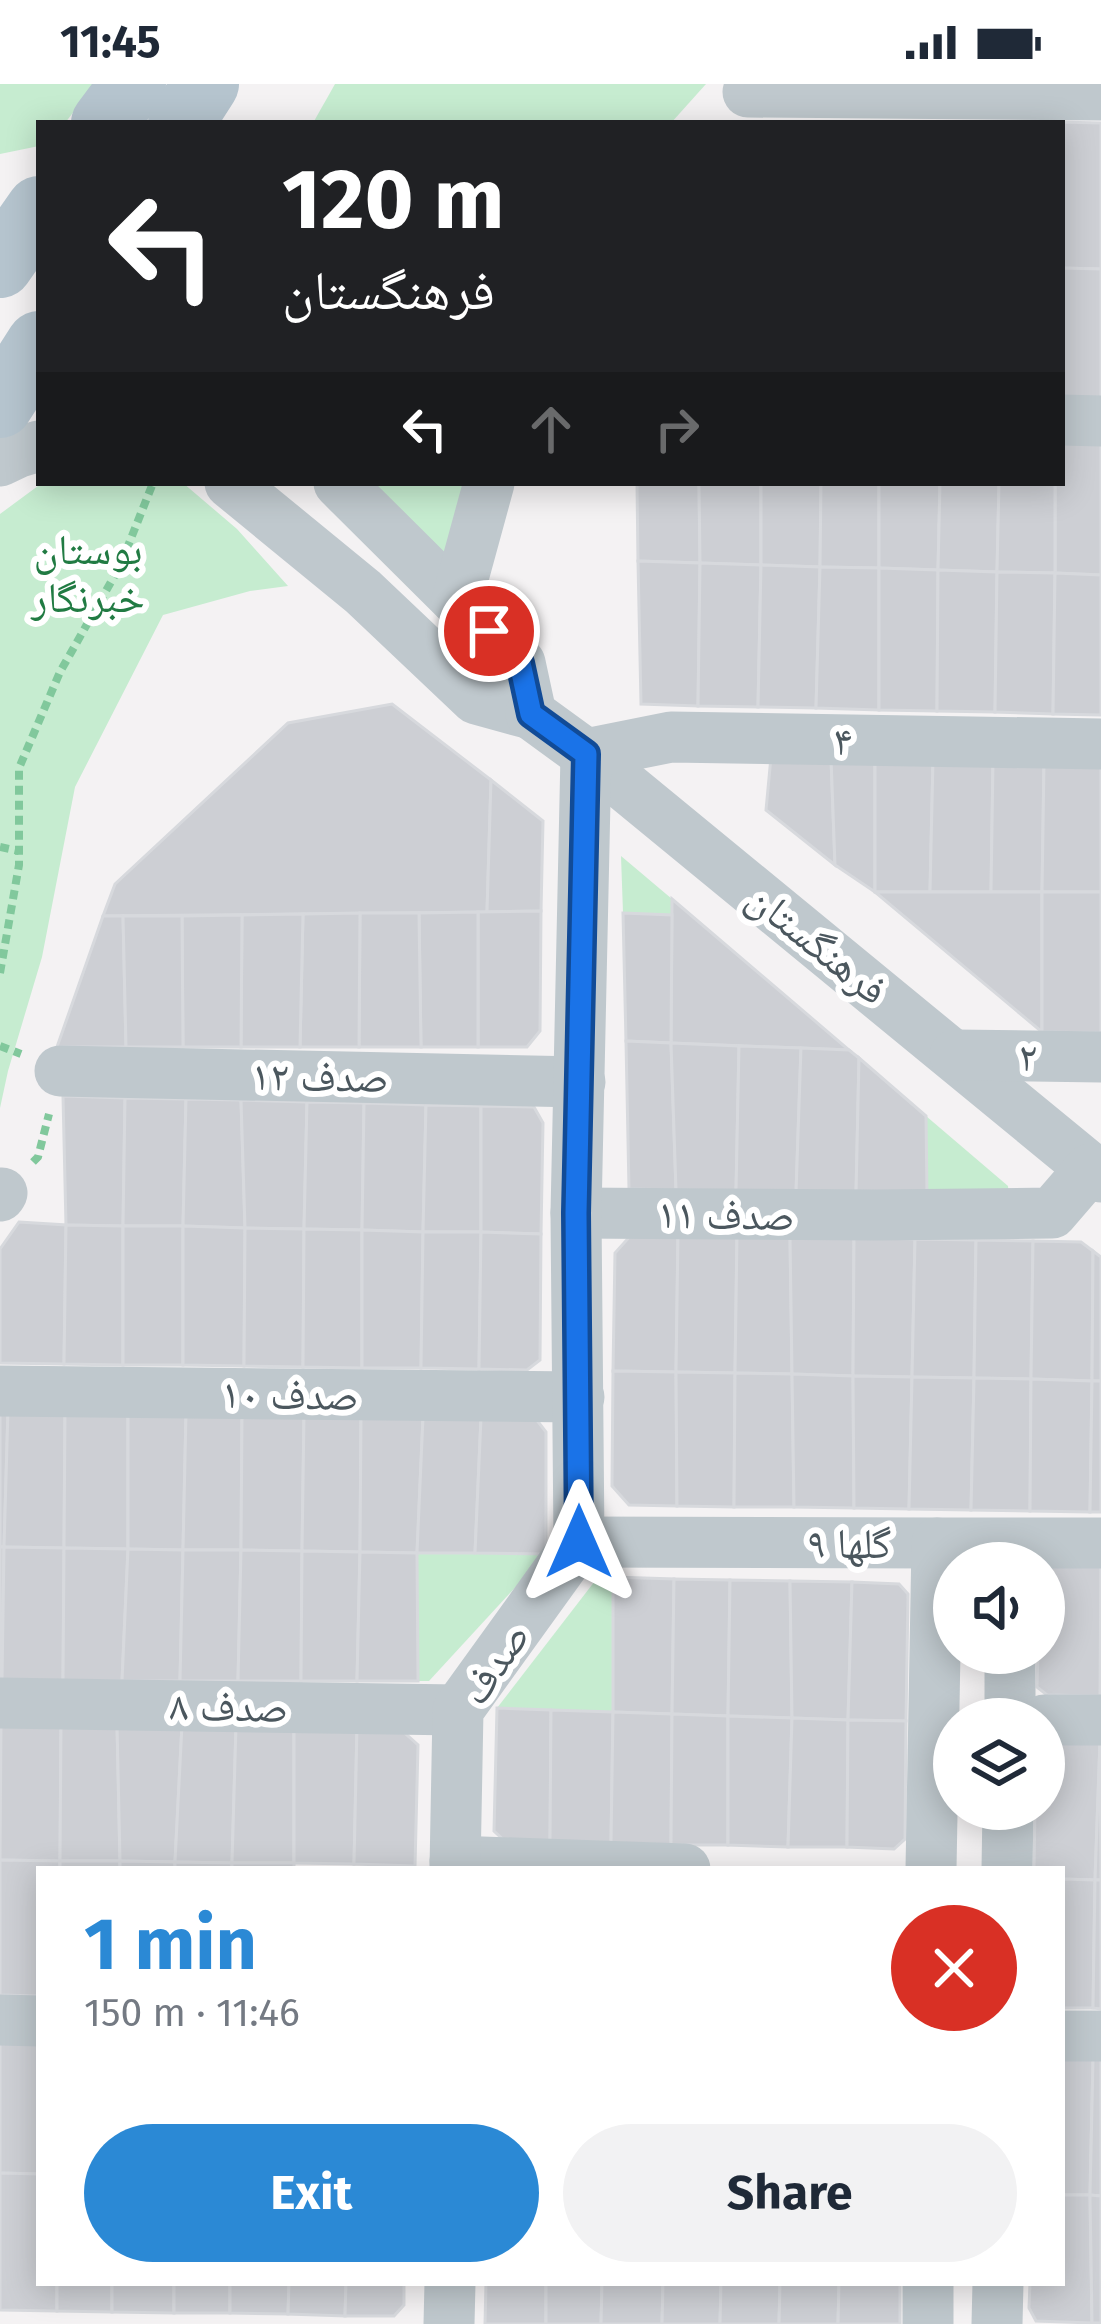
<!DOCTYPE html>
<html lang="en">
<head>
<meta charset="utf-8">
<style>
  body { margin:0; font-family:"Fira Sans","Noto Naskh Arabic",sans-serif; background:#f2f2f3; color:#1f2937; height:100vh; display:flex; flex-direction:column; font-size:45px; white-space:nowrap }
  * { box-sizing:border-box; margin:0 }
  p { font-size:39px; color:#747a83 }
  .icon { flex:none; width:66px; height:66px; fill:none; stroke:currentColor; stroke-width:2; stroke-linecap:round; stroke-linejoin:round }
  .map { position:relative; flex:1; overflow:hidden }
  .side { position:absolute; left:36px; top:1782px; width:1029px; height:420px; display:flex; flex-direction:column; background:#fff; border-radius:0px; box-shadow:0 6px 30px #0003 }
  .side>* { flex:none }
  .banner { position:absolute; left:36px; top:36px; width:1029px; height:366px; border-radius:0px; box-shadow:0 6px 30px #0003; background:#202124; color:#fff; overflow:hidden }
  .buttons { position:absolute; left:933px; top:1458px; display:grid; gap:24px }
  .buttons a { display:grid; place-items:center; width:132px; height:132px; border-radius:50%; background:#fff; box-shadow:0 6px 30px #0003; font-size:60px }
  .pin { position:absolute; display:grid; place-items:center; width:102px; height:102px; color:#fff; margin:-51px; border:6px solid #fff; border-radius:50%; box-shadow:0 3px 12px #0007 }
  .me { position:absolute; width:132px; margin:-66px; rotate:0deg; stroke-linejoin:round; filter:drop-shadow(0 0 9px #0008) }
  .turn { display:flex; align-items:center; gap:42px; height:252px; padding:0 48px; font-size:54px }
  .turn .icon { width:156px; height:156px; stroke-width:2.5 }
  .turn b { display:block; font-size:84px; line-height:102px }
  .lanes { display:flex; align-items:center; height:114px; padding:0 48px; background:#0003; justify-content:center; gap:60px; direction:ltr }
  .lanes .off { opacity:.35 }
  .round { display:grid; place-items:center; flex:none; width:126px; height:126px; border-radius:63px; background:#f2f2f3 }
  .summary { display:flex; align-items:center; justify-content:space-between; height:204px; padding:0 48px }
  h1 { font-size:72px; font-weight:700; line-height:90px; color:#2b89d5 }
  .cta { display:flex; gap:24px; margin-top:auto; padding:24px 48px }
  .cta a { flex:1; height:138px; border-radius:72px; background:#2b89d5; color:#fff; font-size:48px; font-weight:700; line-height:138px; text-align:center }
  .cta a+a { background:#f2f2f3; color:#1f2937 }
  .status { display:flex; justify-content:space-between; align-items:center; height:84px; padding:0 60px; background:#fff; direction:ltr }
  .status svg { height:33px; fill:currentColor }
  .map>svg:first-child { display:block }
  .green { fill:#c6ecd0 }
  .building { fill:#cdcfd4; stroke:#d7d9dd; stroke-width:3 }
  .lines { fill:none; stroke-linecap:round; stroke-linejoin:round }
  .path { stroke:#81c89c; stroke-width:8; stroke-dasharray:9 6; stroke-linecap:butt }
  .street { stroke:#bfc8cd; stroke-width:51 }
  .primary { stroke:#b5c4ce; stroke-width:66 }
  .route-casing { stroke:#114b97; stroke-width:30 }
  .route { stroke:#1a73e8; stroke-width:21 }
  .labels { text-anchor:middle; stroke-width:12; stroke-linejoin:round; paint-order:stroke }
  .park-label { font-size:42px; fill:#217b43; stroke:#fff }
  .street-label { font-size:42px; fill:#4b575e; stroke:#fff }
</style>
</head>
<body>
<div class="status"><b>11:45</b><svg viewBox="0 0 49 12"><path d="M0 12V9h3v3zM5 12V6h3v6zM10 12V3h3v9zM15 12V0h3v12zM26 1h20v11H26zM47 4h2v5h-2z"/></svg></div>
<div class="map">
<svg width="1101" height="2240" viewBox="0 0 1101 2240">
  <rect width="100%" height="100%" fill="#f4f2f3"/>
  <!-- green -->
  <g class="green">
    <path d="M0 0H95L65 39H39V62L0 70Z"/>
    <path d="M335 0H706L671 39H313Z"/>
    <path d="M42 399H183L237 445 288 502 250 507 163 531 75 703 42 873 8 987 0 1024V430Z"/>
    <path d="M357 399H464L450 496Z"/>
    <path d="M621 772 672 815V831L623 829Z"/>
    <path d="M926 1032 1008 1102 1009 1114 927 1112Z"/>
    <path d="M417 1469 546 1470 429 1597H418Z"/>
    <path d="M598 1493H613V1628L497 1624Z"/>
  </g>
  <!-- building -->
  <g class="building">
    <path d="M1059 38 1101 39V185L1062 184V39Z"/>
    <path d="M1062 184 1101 185V315H1062Z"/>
    <path d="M1062 351 1101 352V491L1055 489V399H1062Z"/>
    <path d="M637 399H699L700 479 638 477Z"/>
    <path d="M699 399H761V481L700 479Z"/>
    <path d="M761 399H821L820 483 761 481Z"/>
    <path d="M821 399H879V484L820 483Z"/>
    <path d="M879 399H940L938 486 879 484Z"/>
    <path d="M940 399H999L997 488 938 486Z"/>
    <path d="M999 399H1055V489L997 488Z"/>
    <path d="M638 477 700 479 698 622 641 620Z"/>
    <path d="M700 479 761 481 758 623 698 622Z"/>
    <path d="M761 481 820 483 816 624 758 623Z"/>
    <path d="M820 483 879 484V626L816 624Z"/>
    <path d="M879 484 938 486 937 627 879 626Z"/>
    <path d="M938 486 997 488 995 628 937 627Z"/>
    <path d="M997 488 1055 489 1053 630 995 628Z"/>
    <path d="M1055 489 1101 491V631L1053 630Z"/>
    <path d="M392 620 491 696 487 828 103 832 115 800 288 639Z"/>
    <path d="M771 673 831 674 835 781 766 726Z"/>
    <path d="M831 674H875V808L835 781Z"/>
    <path d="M875 674 933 675 930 808H875Z"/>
    <path d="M933 675 993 676 991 808H930Z"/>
    <path d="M993 676 1044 678 1042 808H991Z"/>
    <path d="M1044 678 1101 679V808H1042Z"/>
    <path d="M491 696 543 737 541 827 487 828Z"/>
    <path d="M875 808H1042V948Z"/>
    <path d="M1042 808H1101V949L1042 948Z"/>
    <path d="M672 815 849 966 671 959Z"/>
    <path d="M541 827 540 947 527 963H478V828Z"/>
    <path d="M478 828V963H421L419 829Z"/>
    <path d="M360 829H419L421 963H359Z"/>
    <path d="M360 829 359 963H300L303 830Z"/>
    <path d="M623 829 672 831 671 959 626 957Z"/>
    <path d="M303 830 300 963H241L242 831Z"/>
    <path d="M242 831 241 963H183L182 832Z"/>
    <path d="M103 832H123L126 963H57Z"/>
    <path d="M123 832H182L183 963H126Z"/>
    <path d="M626 957 671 959 676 1106 629 1105Z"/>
    <path d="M671 959 739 962 736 1107 676 1106Z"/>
    <path d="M739 962 801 964 796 1109 736 1107Z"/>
    <path d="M801 964 849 966 859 974 856 1110 796 1109Z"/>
    <path d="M859 974 926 1032 927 1112 856 1110Z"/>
    <path d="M63 1012 125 1014 123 1142 66 1141Z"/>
    <path d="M125 1014 186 1015 183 1142H123Z"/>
    <path d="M186 1015 241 1016 245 1144 183 1142Z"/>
    <path d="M241 1016 307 1018 304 1145 245 1144Z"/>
    <path d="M307 1018 364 1019 362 1146 304 1145Z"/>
    <path d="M364 1019 426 1021 423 1148 362 1146Z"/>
    <path d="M426 1021 481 1022V1148H423Z"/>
    <path d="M481 1022 534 1023 543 1039 541 1150 481 1148Z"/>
    <path d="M19 1138 66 1141 64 1280 0 1279V1165Z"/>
    <path d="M66 1141 123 1142V1281L64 1280Z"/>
    <rect x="123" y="1142" width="60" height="139"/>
    <path d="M183 1142 245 1144 244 1282 183 1281Z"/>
    <path d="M245 1144 304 1145 303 1283 244 1282Z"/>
    <path d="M304 1145 362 1146V1284L303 1283Z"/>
    <path d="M362 1146 423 1148 421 1284H362Z"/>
    <path d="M423 1148H481L479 1285 421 1284Z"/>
    <path d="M481 1148 541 1150 540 1276 527 1286 479 1285Z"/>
    <path d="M633 1149 678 1150 676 1288 613 1287 615 1169Z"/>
    <path d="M678 1150 737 1151 735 1289 676 1288Z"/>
    <path d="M737 1151 790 1152 792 1290 735 1289Z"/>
    <path d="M790 1152 854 1153 853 1292 792 1290Z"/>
    <path d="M854 1153 915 1155 912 1293 853 1292Z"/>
    <path d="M915 1155 976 1156 974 1294 912 1293Z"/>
    <path d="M976 1156 1033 1157 1031 1295 974 1294Z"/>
    <path d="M1033 1157 1081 1158 1093 1167 1092 1297 1031 1295Z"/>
    <path d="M1093 1167 1101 1173V1297H1092Z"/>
    <path d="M613 1287 676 1288 677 1422 629 1421 612 1402Z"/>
    <path d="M676 1288 735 1289 734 1423 677 1422Z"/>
    <path d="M735 1289 792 1290 794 1423H734Z"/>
    <path d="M792 1290 853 1292 854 1424 794 1423Z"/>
    <path d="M853 1292 912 1293 909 1425 854 1424Z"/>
    <path d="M912 1293 974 1294 971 1426 909 1425Z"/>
    <path d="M974 1294 1031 1295 1030 1427 971 1426Z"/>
    <path d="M1031 1295 1092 1297 1090 1428 1030 1427Z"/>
    <path d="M1092 1297H1101V1428H1090Z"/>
    <path d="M0 1326H8L4 1463H0Z"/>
    <path d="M8 1326 65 1327 64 1464 4 1463Z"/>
    <path d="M65 1327 128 1328V1465L64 1464Z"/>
    <path d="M128 1328 186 1329 183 1466 128 1465Z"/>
    <path d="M186 1329 242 1330 241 1466H183Z"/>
    <path d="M242 1330 304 1331 302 1467 241 1466Z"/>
    <path d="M304 1331 361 1332 360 1468 302 1467Z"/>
    <path d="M361 1332 423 1333 417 1469 360 1468Z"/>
    <path d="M423 1333 481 1334 475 1469H417Z"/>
    <path d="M481 1334 536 1335 546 1348V1470L475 1469Z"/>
    <path d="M0 1463H4L2 1597H0Z"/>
    <path d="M4 1463 64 1464 63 1597H2Z"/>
    <path d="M64 1464 128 1465 122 1597H63Z"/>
    <path d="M128 1465 183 1466 180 1597H122Z"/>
    <path d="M183 1466H241L238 1597H180Z"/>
    <path d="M241 1466 302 1467 301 1597H238Z"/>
    <path d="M302 1467 360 1468 357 1597H301Z"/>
    <path d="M1101 1467 1100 1612 1047 1611 1037 1603 1038 1569H1044V1479Z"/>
    <path d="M360 1468 417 1469 418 1597H357Z"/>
    <path d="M613 1493 674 1495 672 1630 613 1628Z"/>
    <path d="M674 1495 730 1496 728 1632 672 1630Z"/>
    <path d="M730 1496 790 1497 792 1634 728 1632Z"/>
    <path d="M790 1497 852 1498 848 1636 792 1634Z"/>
    <path d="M852 1498 899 1500 908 1510 906 1637 848 1636Z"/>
    <path d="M497 1624 551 1626 550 1758H506L494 1747Z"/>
    <path d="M551 1626 613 1628 611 1759 550 1758Z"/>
    <path d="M613 1628 672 1630 671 1761 611 1759Z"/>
    <path d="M672 1630 728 1632V1761H671Z"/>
    <path d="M728 1632 792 1634 788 1763 728 1761Z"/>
    <path d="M792 1634 848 1636 847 1763H788Z"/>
    <path d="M848 1636 906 1637 905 1755 894 1765 847 1763Z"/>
    <path d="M1 1638 61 1640 60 1777 0 1776Z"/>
    <path d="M61 1640H117L120 1777H60Z"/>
    <path d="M117 1640 182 1641 175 1778 120 1777Z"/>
    <path d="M182 1641 236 1642 232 1779 175 1778Z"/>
    <path d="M236 1642 294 1643V1779H232Z"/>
    <path d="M294 1643H357L354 1780 294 1779Z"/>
    <path d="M357 1643 399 1644 418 1661 415 1782 354 1780Z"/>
    <path d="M1044 1656 1100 1657 1095 1796 1062 1795V1785H1034L1035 1725H1044Z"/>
    <path d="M1100 1657 1101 1796H1095Z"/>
    <path d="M0 1776 60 1777V1785H39V1912L0 1911Z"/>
    <rect x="60" y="1777" width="60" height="8"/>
    <path d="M120 1777 175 1778V1785H120Z"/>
    <path d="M175 1778 232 1779V1785H175Z"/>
    <rect x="232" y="1779" width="62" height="6"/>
    <path d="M1062 1795 1095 1796 1093 1924H1062Z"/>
    <path d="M1095 1796H1101V1925L1093 1924Z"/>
    <path d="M0 1953 39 1954V2090L0 2089Z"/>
    <path d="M1062 1975H1093L1090 2111H1062Z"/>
    <path d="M1093 1975H1101V2112L1090 2111Z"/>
    <path d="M0 2089 39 2090V2199H57V2227L0 2226Z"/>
    <path d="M1062 2111H1090L1092 2239 1036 2237 1029 2224 1030 2199H1062Z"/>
    <path d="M1090 2111 1101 2112V2239H1092Z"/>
    <path d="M57 2199H112V2228L57 2227Z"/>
    <path d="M112 2199H174V2229L112 2228Z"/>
    <rect x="174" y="2199" width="56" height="30"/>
    <path d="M230 2199H289L288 2230 230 2229Z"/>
    <path d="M289 2199H346L345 2232 288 2230Z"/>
    <path d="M346 2199H404V2221L394 2232H345Z"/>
    <path d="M486 2199H546V2240H485Z"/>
    <path d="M546 2199H602L601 2240H546Z"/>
    <path d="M602 2199H663L662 2240H601Z"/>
    <path d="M663 2199H721L720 2240H662Z"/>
    <path d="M721 2199H780L779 2240H720Z"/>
    <path d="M780 2199H839L838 2240H779Z"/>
    <path d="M839 2199H900V2240H838Z"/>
  </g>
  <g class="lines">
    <!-- path -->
    <g class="path">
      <path d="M0 763 19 767"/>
      <path d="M0 889 19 781V684L60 588 120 482 153 399"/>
      <path d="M0 962 21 970"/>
      <path d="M33 1078 38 1073 49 1030"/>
    </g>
    <!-- street -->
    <g class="street">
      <path d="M748 8 1101 11"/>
      <path d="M1062 336 1101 337"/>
      <path d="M0 377 19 368 39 362"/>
      <path d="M230 399 363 508 476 615 531 630 520 579 339 399"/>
      <path d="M457 516 489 399"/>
      <path d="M531 630 586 670 1101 1093"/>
      <path d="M955 971 1101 973"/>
      <path d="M60 987 580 998"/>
      <path d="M0 1112 2 1109"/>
      <path d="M576 1129 876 1131 1052 1129 1090 1085"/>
      <path d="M0 1307 579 1313"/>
      <path d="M579 1458 937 1459"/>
      <path d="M0 1619 458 1626"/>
      <path d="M1010 1635V1569"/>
      <path d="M1044 1636H1101"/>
      <path d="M455 1777 685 1785"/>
      <path d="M455 1785 458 1626 579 1458 576 1129 586 670 671 653 1101 660"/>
      <path d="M931 1785 937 1459H1101"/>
      <path d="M1007 1785 1008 1725"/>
      <path d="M0 1936 39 1937"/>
      <path d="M1062 1952H1101"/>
      <path d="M449 2240 450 2199"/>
      <path d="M928 2240V2199"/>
      <path d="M997 2240 998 2199"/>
    </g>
    <!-- primary -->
    <g class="primary">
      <path d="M104 39 133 0"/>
      <path d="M181 39 206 0"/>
      <path d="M0 181 39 125"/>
      <path d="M0 321 39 260"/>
    </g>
  </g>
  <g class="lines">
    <defs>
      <path id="route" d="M489 547 520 579 531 630 586 670 576 1129 579 1458"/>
    </defs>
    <!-- route casing -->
    <use href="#route" class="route-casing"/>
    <!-- route -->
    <use href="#route" class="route"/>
  </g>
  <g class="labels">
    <!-- park labels -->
    <g class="park-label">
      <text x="88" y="480">بوستان<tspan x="88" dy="48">خبرنگار</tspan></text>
    </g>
    <!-- street labels -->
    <g class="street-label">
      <text transform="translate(843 656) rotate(1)" y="15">۴</text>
      <text transform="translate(818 859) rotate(39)" y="15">فرهنگستان</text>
      <text transform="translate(1028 972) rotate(1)" y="15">۲</text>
      <text transform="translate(320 992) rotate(1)" y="15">صدف ۱۲</text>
      <text transform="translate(726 1130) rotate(1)" y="15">صدف ۱۱</text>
      <text transform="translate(290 1310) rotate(1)" y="15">صدف ۱۰</text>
      <text x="849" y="1474">گلها ۹</text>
      <text transform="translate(494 1579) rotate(-56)" y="15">صدف</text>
      <text transform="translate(229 1622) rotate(1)" y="15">صدف ۸</text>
    </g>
  </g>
</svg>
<div class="buttons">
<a><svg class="icon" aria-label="sound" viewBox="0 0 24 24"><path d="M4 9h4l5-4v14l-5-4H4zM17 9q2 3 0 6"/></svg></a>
<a><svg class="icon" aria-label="layers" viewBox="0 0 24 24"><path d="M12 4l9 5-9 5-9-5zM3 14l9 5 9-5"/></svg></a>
</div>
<div class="pin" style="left:489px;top:547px;background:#d93025"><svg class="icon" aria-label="arrive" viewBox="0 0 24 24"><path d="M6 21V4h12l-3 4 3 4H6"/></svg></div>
<svg class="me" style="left:579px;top:1458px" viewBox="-20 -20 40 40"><path d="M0-17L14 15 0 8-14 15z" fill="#1a73e8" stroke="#fff" stroke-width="4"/></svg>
<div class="banner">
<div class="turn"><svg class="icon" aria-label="left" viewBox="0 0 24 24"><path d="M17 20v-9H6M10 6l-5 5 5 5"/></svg><div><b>120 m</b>فرهنگستان</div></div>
<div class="lanes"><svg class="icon" aria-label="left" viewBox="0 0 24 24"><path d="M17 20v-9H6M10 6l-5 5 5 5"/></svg><svg class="icon off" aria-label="ahead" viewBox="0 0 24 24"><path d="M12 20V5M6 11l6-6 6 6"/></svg><svg class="icon off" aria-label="right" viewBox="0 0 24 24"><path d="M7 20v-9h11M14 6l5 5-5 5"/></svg></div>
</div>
<section class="side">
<div class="summary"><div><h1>1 min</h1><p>150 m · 11:46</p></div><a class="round" style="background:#d93025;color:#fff"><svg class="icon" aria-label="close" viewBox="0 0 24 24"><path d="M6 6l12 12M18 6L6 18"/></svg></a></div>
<div class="cta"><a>Exit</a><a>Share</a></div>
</section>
</div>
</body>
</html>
